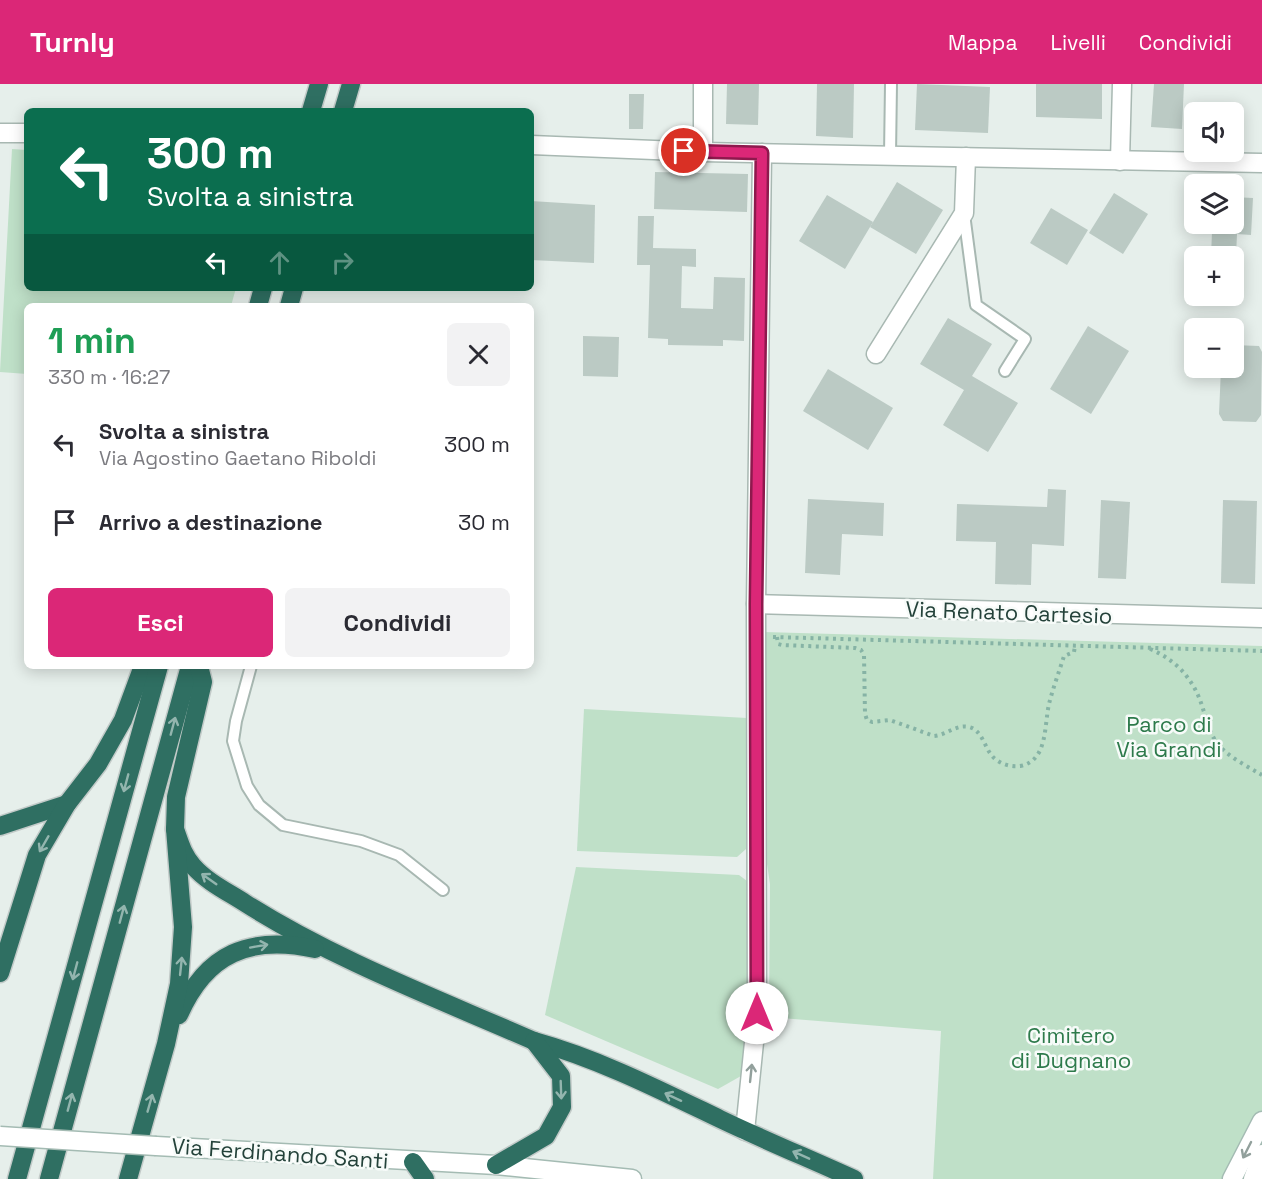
<!DOCTYPE html>
<html lang="it">
<head>
<meta charset="utf-8">
<style>
  body { margin:0; font-family:"Space Grotesk",sans-serif; background:#f2f2f3; color:#2b2b33; height:100vh; display:flex; flex-direction:column; font-size:22px; white-space:nowrap }
  * { box-sizing:border-box; margin:0 }
  p { font-size:20px; color:#7c7c81 }
  .icon { flex:none; width:33px; height:33px; fill:none; stroke:currentColor; stroke-width:2; stroke-linecap:round; stroke-linejoin:round }
  .map { position:relative; flex:1; overflow:hidden }
  .panel { position:absolute; left:24px; top:219px; width:510px; height:366px; display:flex; flex-direction:column; background:#fff; border-radius:9px; box-shadow:0 3px 15px #0003 }
  .panel>* { flex:none }
  .hud { position:absolute; left:24px; top:24px; width:510px; height:183px; border-radius:9px; box-shadow:0 3px 15px #0003; background:#0b6e4f; color:#fff; overflow:hidden }
  .fabs { position:absolute; left:1184px; top:18px; display:grid; gap:12px }
  .fabs a { display:grid; place-items:center; width:60px; height:60px; border-radius:9px; background:#fff; box-shadow:0 3px 15px #0003; font-size:30px }
  .pin { position:absolute; display:grid; place-items:center; width:51px; height:51px; color:#fff; margin:-26px; border:3px solid #fff; border-radius:50%; box-shadow:0 2px 6px #0007 }
  .me { position:absolute; width:66px; margin:-33px; rotate:0deg; stroke-linejoin:round; filter:drop-shadow(0 0 4px #0008) }
  .turn { display:flex; align-items:center; gap:21px; height:126px; padding:0 24px; font-size:27px }
  .turn .icon { width:78px; height:78px; stroke-width:2.5 }
  .turn b { display:block; font-size:42px; line-height:51px }
  .lanes { display:flex; align-items:center; height:57px; padding:0 24px; background:#0003; justify-content:center; gap:30px; direction:ltr }
  .lanes .off { opacity:.35 }
  .round { display:grid; place-items:center; flex:none; width:63px; height:63px; border-radius:9px; background:#f2f2f3 }
  .headline { display:flex; align-items:center; justify-content:space-between; height:102px; padding:0 24px }
  h1 { font-size:36px; font-weight:800; line-height:45px; color:#1e9e55 }
  .action { display:flex; gap:12px; margin-top:auto; padding:12px 24px }
  .action a { flex:1; height:69px; border-radius:9px; background:#db2777; color:#fff; font-size:24px; font-weight:800; line-height:69px; text-align:center }
  .action a+a { background:#f2f2f3; color:#2b2b33 }
  ul { padding:0; list-style:none }
  li { display:flex; align-items:center; gap:18px; height:78px; padding:0 24px }
  li div { flex:1 }
  li b { display:block; font-size:22px }
  li em { font-style:normal }
  header { display:flex; align-items:center; gap:36px; box-sizing:border-box; height:84px; padding:0 30px; background:#db2777; color:#fff }
  header strong { font-size:28px }
  nav { display:flex; gap:33px; margin-inline-start:auto; font-size:21px }
  .map>svg:first-child { display:block }
  .green { fill:#bfe0c8 }
  .building { fill:#bbcac4 }
  .lines { fill:none; stroke-linecap:round; stroke-linejoin:round }
  .lane-casing { stroke:#a8b8b2; stroke-width:14 }
  .street-casing { stroke:#a8b8b2; stroke-width:21 }
  .secondary-casing { stroke:#a4bbb3; stroke-width:21 }
  .highway-casing { stroke:#c2cac8; stroke-width:21 }
  .path { stroke:#86b3a5; stroke-width:4; stroke-dasharray:3 4.5; stroke-linecap:butt }
  .lane { stroke:#fff; stroke-width:10 }
  .street { stroke:#fff; stroke-width:18 }
  .secondary { stroke:#fff; stroke-width:18 }
  .highway { stroke:#2f6f62; stroke-width:18 }
  .secondary-bridge-casing { stroke:#a4bbb3; stroke-width:21; stroke-linecap:butt }
  .secondary-bridge { stroke:#fff; stroke-width:18 }
  .oneway { stroke:#93b5ae }
  .oneway2 { stroke:#92a09c }
  .route-casing { stroke:#8e194d; stroke-width:15 }
  .route { stroke:#db2777; stroke-width:10 }
  .labels { text-anchor:middle; stroke-width:5; stroke-linejoin:round; paint-order:stroke }
  .street-label { font-size:22px; fill:#24423a; stroke:#f7fbf9 }
  .park-label { font-size:22px; fill:#2d7a4b; stroke:#f7fbf9 }
</style>
</head>
<body>
<header>
<strong>Turnly</strong>
<nav><a>Mappa</a><a>Livelli</a><a>Condividi</a></nav>
</header>
<div class="map">
<svg width="1262" height="1095" viewBox="0 0 1262 1095">
  <rect width="100%" height="100%" fill="#e6efeb"/>
  <!-- green -->
  <g class="green">
    <path d="M12 65 27 66V204H236L231 222H27V290L0 288Z"/>
    <path d="M764 548 1262 562V1095H933L941 947 769 933 770 800 764 760Z"/>
    <path d="M584 625 747 634 746 765 737 773 577 767Z"/>
    <path d="M576 783 739 791 747 797V922L741 992 718 1005 545 931Z"/>
  </g>
  <!-- building -->
  <g class="building">
    <path d="M727 0H759L758 41 726 40Z"/>
    <path d="M817 0H854L853 54 816 52Z"/>
    <path d="M917 0 990 3 988 49 915 46Z"/>
    <path d="M1036 0H1102V35L1036 33Z"/>
    <path d="M1154 0H1184L1182 45 1151 43Z"/>
    <path d="M629 10H644L643 45H629Z"/>
    <path d="M655 88 748 90 747 128 654 125Z"/>
    <path d="M897 98 943 126 916 170 870 143Z"/>
    <path d="M1114 109 1148 130 1123 170 1089 149Z"/>
    <path d="M827 111 873 138 845 185 799 157Z"/>
    <path d="M1233 113 1253 114 1251 151 1237 150 1236 172H1211L1212 148H1218L1219 140H1233Z"/>
    <path d="M531 117 595 121 594 179 531 176Z"/>
    <path d="M1051 124 1088 146 1067 181 1030 159Z"/>
    <path d="M638 132H654L653 164 696 165V183L682 182 681 224 713 225 714 193 745 194 744 257 723 256V262L668 261V255L648 254 650 181H637Z"/>
    <path d="M948 234 992 260 972 292 1018 319 988 368 943 341 964 306 920 280Z"/>
    <path d="M1088 242 1129 267 1091 330 1050 305Z"/>
    <path d="M583 252 619 253 618 293 583 292Z"/>
    <path d="M1233 261 1259 262 1262 268 1261 331 1256 338 1223 337 1219 330 1221 284H1233Z"/>
    <path d="M828 285 893 324 868 366 803 327Z"/>
    <path d="M1048 405 1066 406 1064 462 1032 460 1031 501 995 500 996 458 956 457 957 420 1047 423Z"/>
    <path d="M808 415 884 419 883 452 842 450 840 491 805 489Z"/>
    <path d="M1101 416 1130 418 1126 495 1098 494Z"/>
    <path d="M1223 416 1257 417 1255 500 1221 499Z"/>
  </g>
  <g class="lines">
    <defs>
      <g id="lane">
        <path d="M890 71 891 0"/>
        <path d="M964 130 976 221 1025 255 1005 287"/>
        <path d="M251 582 236 637 233 657 247 702 259 721 283 741 361 757 399 771 443 806"/>
      </g>
      <g id="street">
        <path d="M0 49H27"/>
        <path d="M531 61 703 68 1262 79"/>
        <path d="M703 68V0"/>
        <path d="M1120 77 1122 0"/>
        <path d="M876 270 964 129 966 73"/>
        <path d="M756 520 1262 534"/>
        <path d="M745 1047 757 929 756 520 762 69"/>
      </g>
      <g id="secondary">
        <path d="M156 1062 496 1081 632 1095"/>
        <path d="M1232 1095 1262 1037"/>
        <path d="M1253 1095 1262 1070"/>
      </g>
      <g id="highway">
        <path d="M311 27 319 0"/>
        <path d="M343 27 351 0"/>
        <path d="M258 222 263 204"/>
        <path d="M289 222 294 204"/>
        <path d="M0 742 67 720"/>
        <path d="M175 745C180 759 183 771 193 782 207 798 228 808 245 819 335 876 436 914 534 957 599 975 660 1006 720 1035 764 1056 810 1075 854 1095"/>
        <path d="M0 889 37 771 67 720 98 680 123 636 143 582"/>
        <path d="M179 931C206 869 250 851 315 865"/>
        <path d="M413 1078 425 1095"/>
        <path d="M496 1081 546 1052 562 1023 561 992 534 957"/>
        <path d="M17 1095 159 582"/>
        <path d="M49 1095 190 582"/>
        <path d="M128 1095 166 960 179 900 183 843 175 745 176 713 203 598 199 582"/>
      </g>
    </defs>
    <!-- lane casing -->
    <use href="#lane" class="lane-casing"/>
    <!-- street casing -->
    <use href="#street" class="street-casing"/>
    <!-- secondary casing -->
    <use href="#secondary" class="secondary-casing"/>
    <!-- highway casing -->
    <use href="#highway" class="highway-casing"/>
    <!-- path -->
    <g class="path">
      <path d="M773 553 1262 567"/>
      <path d="M777 553 778 560 782 561 855 564 861 566 864 571 865 630 867 636 872 638 890 636 934 652C947 651 956 640 969 643 985 647 984 669 998 677 1004 681 1012 683 1020 682 1048 677 1044 642 1049 620 1053 604 1059 588 1064 572L1074 568 1075 562"/>
      <path d="M1150 565C1177 576 1195 597 1203 625 1207 636 1210 650 1217 659 1228 673 1247 682 1262 691"/>
    </g>
    <!-- lane -->
    <use href="#lane" class="lane"/>
    <!-- street -->
    <use href="#street" class="street"/>
    <!-- secondary -->
    <use href="#secondary" class="secondary"/>
    <!-- highway -->
    <use href="#highway" class="highway"/>
    <defs>
      <path id="secondary-bridge" d="M0 1052 156 1062"/>
    </defs>
    <!-- secondary-bridge casing -->
    <use href="#secondary-bridge" class="secondary-bridge-casing"/>
    <!-- secondary-bridge -->
    <use href="#secondary-bridge" class="secondary-bridge"/>
  </g>
  <!-- one-way arrows -->
  <defs><path id="oneway-shaft" d="M-6 0H5M1.5-3L5.5 0L1.5 3" fill="none" stroke-width="1.6" stroke-linecap="round" stroke-linejoin="round" transform="scale(1.5)"/></defs>
  <g class="oneway">
    <use href="#oneway-shaft" transform="translate(173 642) rotate(-75)"/>
    <use href="#oneway-shaft" transform="translate(126 699) rotate(105)"/>
    <use href="#oneway-shaft" transform="translate(44 760) rotate(120)"/>
    <use href="#oneway-shaft" transform="translate(209 795) rotate(-145)"/>
    <use href="#oneway-shaft" transform="translate(122 830) rotate(-75)"/>
    <use href="#oneway-shaft" transform="translate(259 862) rotate(-10)"/>
    <use href="#oneway-shaft" transform="translate(181 882) rotate(-84)"/>
    <use href="#oneway-shaft" transform="translate(75 887) rotate(105)"/>
    <use href="#oneway-shaft" transform="translate(561 1006) rotate(88)"/>
    <use href="#oneway-shaft" transform="translate(673 1013) rotate(-155)"/>
    <use href="#oneway-shaft" transform="translate(70 1018) rotate(-75)"/>
    <use href="#oneway-shaft" transform="translate(150 1019) rotate(-74)"/>
    <use href="#oneway-shaft" transform="translate(801 1071) rotate(-156)"/>
  </g>
  <g class="oneway2">
    <use href="#oneway-shaft" transform="translate(751 989) rotate(-84)"/>
    <use href="#oneway-shaft" transform="translate(1247 1066) rotate(117)"/>
  </g>
  <g class="lines">
    <defs>
      <path id="route" d="M684 67 762 69 756 520 757 929"/>
    </defs>
    <!-- route casing -->
    <use href="#route" class="route-casing"/>
    <!-- route -->
    <use href="#route" class="route"/>
  </g>
  <g class="labels">
    <!-- street labels -->
    <g class="street-label">
      <text transform="translate(1009 528) rotate(2)" y="8">Via Renato Cartesio</text>
      <text transform="translate(280 1069) rotate(4)" y="8">Via Ferdinando Santi</text>
    </g>
    <!-- park labels -->
    <g class="park-label">
      <text x="1169" y="648">Parco di<tspan x="1169" dy="25">Via Grandi</tspan></text>
      <text x="1071" y="959">Cimitero<tspan x="1071" dy="25">di Dugnano</tspan></text>
    </g>
  </g>
</svg>
<div class="fabs">
<a><svg class="icon" aria-label="sound" viewBox="0 0 24 24"><path d="M4 9h4l5-4v14l-5-4H4zM17 9q2 3 0 6"/></svg></a>
<a><svg class="icon" aria-label="layers" viewBox="0 0 24 24"><path d="M12 4l9 5-9 5-9-5zM3 14l9 5 9-5"/></svg></a>
<a>+</a>
<a>−</a>
</div>
<div class="pin" style="left:684px;top:67px;background:#d93025"><svg class="icon" aria-label="arrive" viewBox="0 0 24 24"><path d="M6 21V4h12l-3 4 3 4H6"/></svg></div>
<svg class="me" style="left:757px;top:929px" viewBox="-20 -20 40 40"><circle r="19" fill="#fff"/><path d="M0-13L10 11 0 6-10 11z" fill="#db2777"/></svg>
<div class="hud">
<div class="turn"><svg class="icon" aria-label="left" viewBox="0 0 24 24"><path d="M17 20v-9H6M10 6l-5 5 5 5"/></svg><div><b>300 m</b>Svolta a sinistra</div></div>
<div class="lanes"><svg class="icon" aria-label="left" viewBox="0 0 24 24"><path d="M17 20v-9H6M10 6l-5 5 5 5"/></svg><svg class="icon off" aria-label="ahead" viewBox="0 0 24 24"><path d="M12 20V5M6 11l6-6 6 6"/></svg><svg class="icon off" aria-label="right" viewBox="0 0 24 24"><path d="M7 20v-9h11M14 6l5 5-5 5"/></svg></div>
</div>
<section class="panel">
<div class="headline"><div><h1>1 min</h1><p>330 m · 16:27</p></div><a class="round"><svg class="icon" aria-label="close" viewBox="0 0 24 24"><path d="M6 6l12 12M18 6L6 18"/></svg></a></div>
<ul>
<li><svg class="icon" aria-label="left" viewBox="0 0 24 24"><path d="M17 20v-9H6M10 6l-5 5 5 5"/></svg><div><b>Svolta a sinistra</b><p>Via Agostino Gaetano Riboldi</p></div><em>300 m</em></li>
<li><svg class="icon" aria-label="arrive" viewBox="0 0 24 24"><path d="M6 21V4h12l-3 4 3 4H6"/></svg><div><b>Arrivo a destinazione</b></div><em>30 m</em></li>
</ul>
<div class="action"><a>Esci</a><a>Condividi</a></div>
</section>
</div>
</body>
</html>
